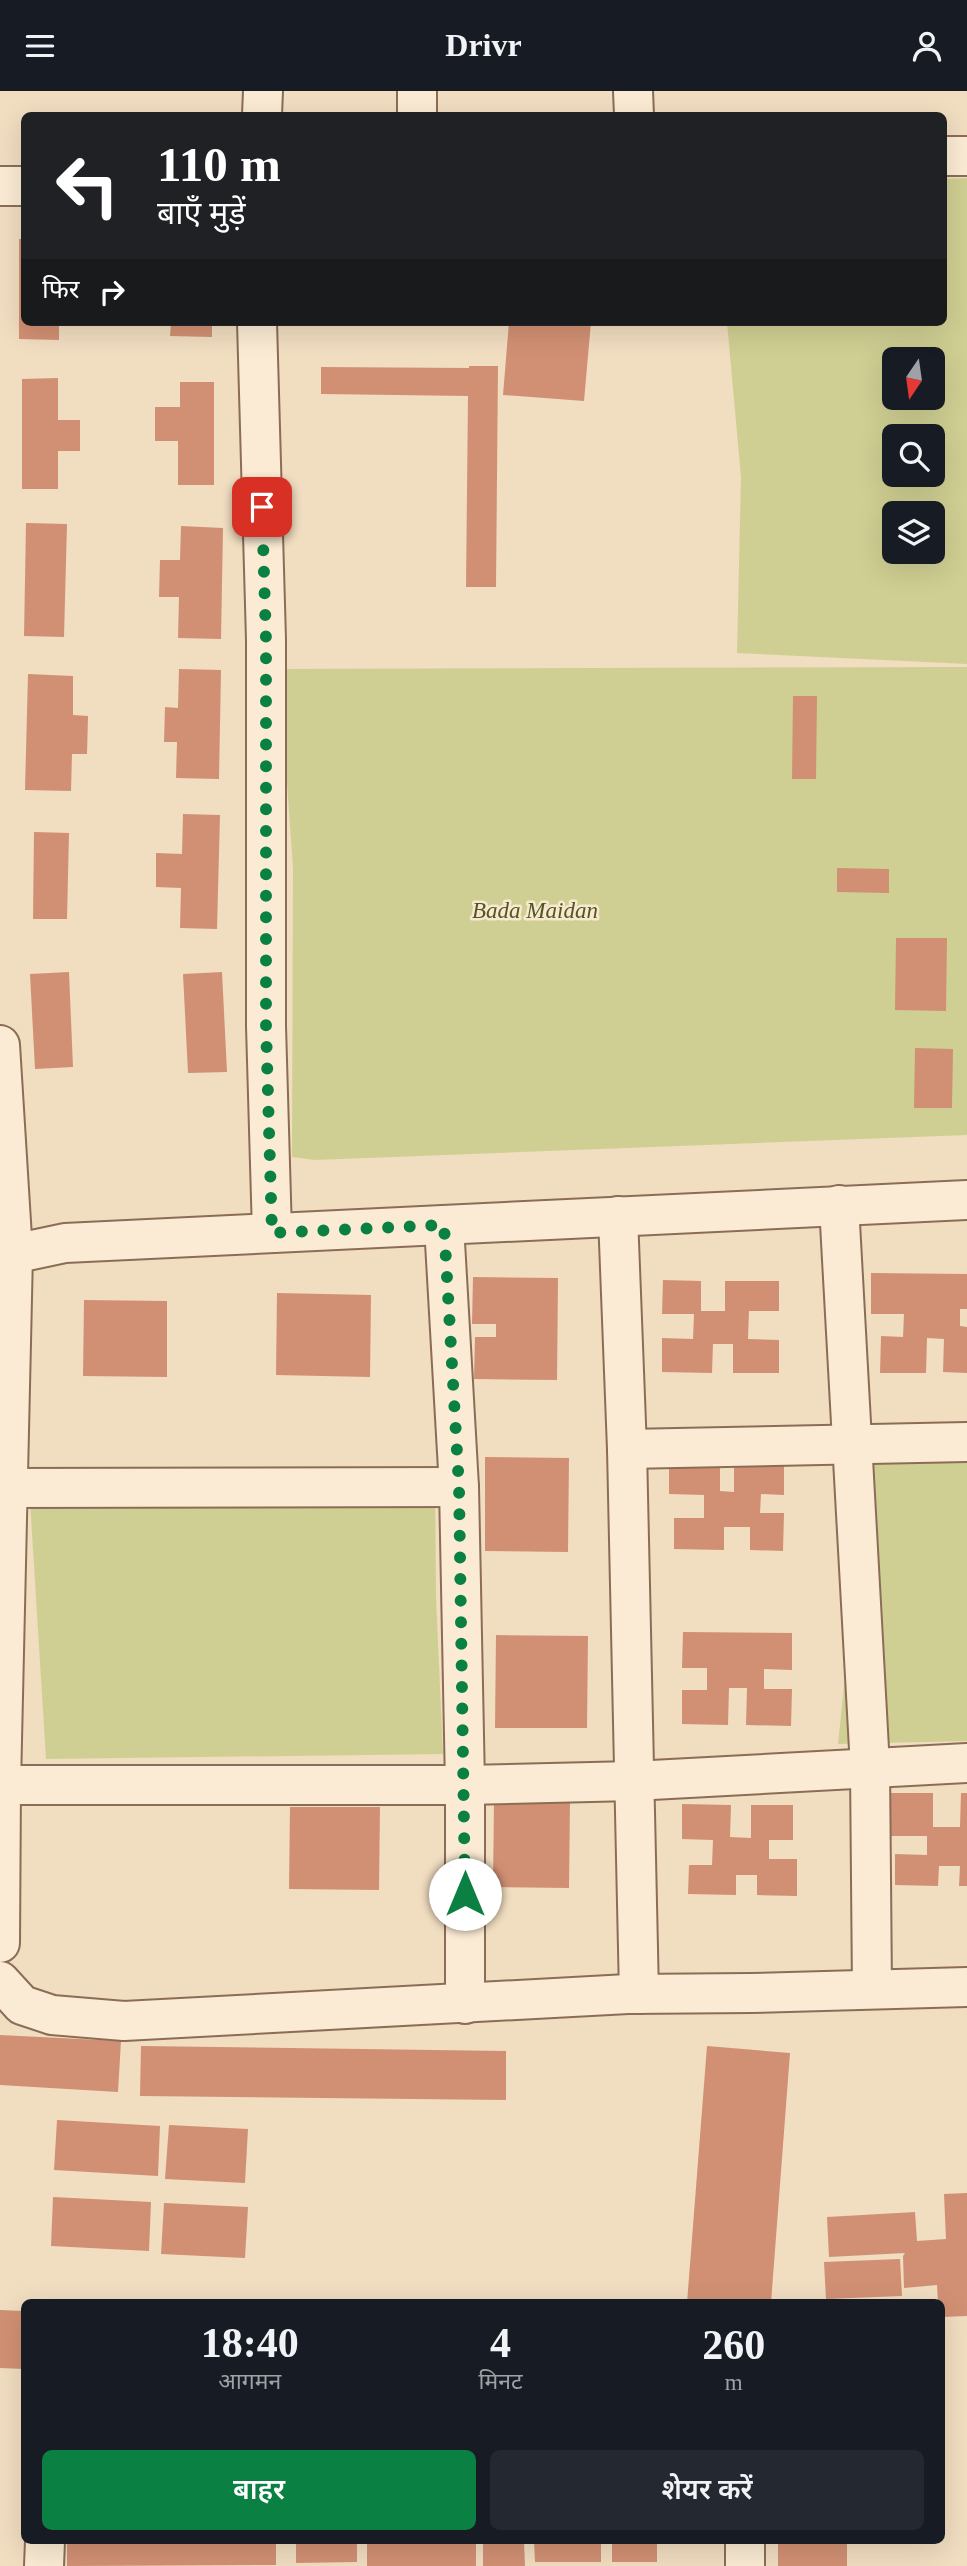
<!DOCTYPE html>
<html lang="hi">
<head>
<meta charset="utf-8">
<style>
  body { margin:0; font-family:"Times New Roman","Noto Sans Devanagari",serif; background:#242831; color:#f1f3f6; height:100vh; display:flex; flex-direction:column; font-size:26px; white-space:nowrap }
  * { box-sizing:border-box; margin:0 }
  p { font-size:23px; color:#9ea1a6 }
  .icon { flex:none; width:38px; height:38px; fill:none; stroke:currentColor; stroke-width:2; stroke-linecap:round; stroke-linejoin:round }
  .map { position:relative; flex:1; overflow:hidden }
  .details { position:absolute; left:21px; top:2208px; width:924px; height:245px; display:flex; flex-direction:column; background:#171b24; border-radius:10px; box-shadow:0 7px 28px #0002 }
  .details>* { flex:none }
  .banner { position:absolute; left:21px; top:21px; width:926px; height:214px; border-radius:10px; box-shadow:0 7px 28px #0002; background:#202124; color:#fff; overflow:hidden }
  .needle { width:46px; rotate:193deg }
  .controls { position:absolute; left:882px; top:256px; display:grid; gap:14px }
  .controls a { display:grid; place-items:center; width:63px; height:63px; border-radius:10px; background:#171b24; box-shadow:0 7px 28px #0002; font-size:35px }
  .pin { position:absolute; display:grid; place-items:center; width:60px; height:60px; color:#fff; margin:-30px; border-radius:14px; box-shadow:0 4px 10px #0006 }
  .me { position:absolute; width:77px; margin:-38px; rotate:0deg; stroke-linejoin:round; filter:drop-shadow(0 0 5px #0008) }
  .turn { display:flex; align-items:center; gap:24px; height:147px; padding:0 21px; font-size:32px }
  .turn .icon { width:91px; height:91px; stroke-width:2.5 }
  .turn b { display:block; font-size:49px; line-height:60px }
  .then { display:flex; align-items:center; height:66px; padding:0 21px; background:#0003; gap:14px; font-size:26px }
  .eta { display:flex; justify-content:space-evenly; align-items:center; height:119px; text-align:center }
  .eta b { font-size:42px; font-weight:600; line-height:49px }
  .cta { display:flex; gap:14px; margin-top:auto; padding:14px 21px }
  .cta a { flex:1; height:80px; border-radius:10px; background:#0b8043; color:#fff; font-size:28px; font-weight:600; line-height:80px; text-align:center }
  .cta a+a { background:#242831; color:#f1f3f6 }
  header { display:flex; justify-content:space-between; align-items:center; height:91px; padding:0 21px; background:#171b24; font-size:32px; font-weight:600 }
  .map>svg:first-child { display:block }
  .green { fill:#cfcf93; fill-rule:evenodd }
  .building { fill:#d19073 }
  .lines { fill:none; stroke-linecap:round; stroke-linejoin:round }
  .street-casing { stroke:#8b6d57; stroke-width:42 }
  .street { stroke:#fbebd4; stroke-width:38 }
  .route { stroke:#0b8043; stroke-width:12; stroke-dasharray:0 21.6 }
  .labels { text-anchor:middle; stroke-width:5; stroke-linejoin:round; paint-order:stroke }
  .park-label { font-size:23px; font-style:italic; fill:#505721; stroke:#f8e8d0 }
</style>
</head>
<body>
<header><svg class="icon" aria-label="menu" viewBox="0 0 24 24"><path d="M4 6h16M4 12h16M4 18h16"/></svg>Drivr<svg class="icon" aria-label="person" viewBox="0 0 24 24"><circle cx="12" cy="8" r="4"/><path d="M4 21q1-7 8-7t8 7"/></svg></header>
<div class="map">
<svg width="967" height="2475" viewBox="0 0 967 2475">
  <rect width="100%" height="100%" fill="#f1ddc0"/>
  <!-- green -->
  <g class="green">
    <path d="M967 87V573L737 562 741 386 727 231H943V88ZM894 268H933V306H894ZM894 345H933V383H894ZM894 422H933V460H894Z"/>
    <path d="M967 576V1044L315 1069 292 1066 293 777 279 578Z"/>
    <path d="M967 1336V1650L838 1653 848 1557 837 1340Z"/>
    <path d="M435 1386 436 1506 443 1663 46 1668 29 1394Z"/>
  </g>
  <!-- building -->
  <g class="building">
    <path d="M19 148H24V231H59V249L19 248Z"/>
    <path d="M171 231H212V246L170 245Z"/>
    <path d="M509 231H591L584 310 503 304Z"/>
    <path d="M469 275H498L496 496H466L468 305 321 303V276L469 277Z"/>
    <path d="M58 287V329H80V360H58V398H22V288Z"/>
    <path d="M180 291H214V394H178V350H155V316H180Z"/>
    <path d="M26 432 67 433 64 546 24 545Z"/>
    <path d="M181 435 223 437 221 548 178 547 179 506H159L160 469H180Z"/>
    <path d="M179 578 221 579 219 688 176 687 177 651H164L165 616 178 617Z"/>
    <path d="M28 583 73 585V624L88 625 87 663H72L71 700 25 699Z"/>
    <path d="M793 605H817L816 688H792Z"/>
    <path d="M183 723 220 724 217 838 180 837 181 797 156 796V762L182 763Z"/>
    <path d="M34 741 69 742 67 828H33Z"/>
    <path d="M837 777 889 778V802L837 801Z"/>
    <path d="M896 847H947L946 920 895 919Z"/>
    <path d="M69 881 73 976 35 978 30 883Z"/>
    <path d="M222 881 227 981 188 982 183 883Z"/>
    <path d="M915 957 953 958 952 1017H914Z"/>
    <path d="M871 1182 967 1183V1218H960V1235L967 1236V1282L943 1281 944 1248 927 1247 926 1282H880L881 1245 903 1246 904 1223H871Z"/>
    <path d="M473 1186 558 1187 557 1289 474 1288 475 1246H496V1233H472Z"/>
    <path d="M663 1189 701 1190V1220H725V1190H779V1220H749L748 1248 779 1249V1282H733V1253H713L712 1282 662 1281V1247L693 1248 694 1223H662Z"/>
    <path d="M277 1202 371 1204 370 1286 276 1284Z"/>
    <path d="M84 1209 167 1210V1286L83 1285Z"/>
    <path d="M485 1366 569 1367 568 1461 485 1460Z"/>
    <path d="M669 1366 720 1367V1400L734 1401V1367L784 1368V1404L761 1403 760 1422H784L783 1460 750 1459V1436H724V1459L674 1458V1427H704V1404L669 1403Z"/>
    <path d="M683 1541 792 1542V1579L764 1578V1598H792L791 1635 746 1634 747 1597H729L728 1634 682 1633V1599H707V1577H682Z"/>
    <path d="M496 1544 588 1545 587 1637H495Z"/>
    <path d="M886 1702H933V1736H960L961 1702H967V1795H959L960 1775H939L938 1795 895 1794V1763L927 1764V1745H886Z"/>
    <path d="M494 1707 570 1708 569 1797 493 1796Z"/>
    <path d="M682 1713 731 1714 730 1746 751 1747V1714H793V1749H769V1768H797V1805L757 1804V1784H736V1804L688 1803 689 1774H712L713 1749 682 1748Z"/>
    <path d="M290 1716H380L379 1799 289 1798Z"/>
    <path d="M0 1944 121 1950 118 2001 0 1994Z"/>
    <path d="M141 1955 506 1960V2009L140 2005Z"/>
    <path d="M707 1955 790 1962 771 2212H687Z"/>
    <path d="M57 2029 160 2035 158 2085 54 2079Z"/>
    <path d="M169 2034 248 2038 245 2092 165 2088Z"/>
    <path d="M967 2102V2225L942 2226V2212H938L937 2194 904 2197 903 2165 905 2162 829 2166 827 2126 915 2121 917 2150 946 2148 944 2103Z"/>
    <path d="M53 2106 151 2111 149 2160 51 2155Z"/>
    <path d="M164 2112 248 2116 245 2167 161 2163Z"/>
    <path d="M900 2168 902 2205 826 2208 824 2171Z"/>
    <path d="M0 2219 24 2220V2278L0 2277Z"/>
    <path d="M67 2450H276V2474L67 2475Z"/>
    <path d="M296 2450H357V2471L296 2472Z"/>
    <rect x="367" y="2450" width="109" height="25"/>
    <path d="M483 2450H524L525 2475H483Z"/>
    <path d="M534 2450H601V2471H535Z"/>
    <rect x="612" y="2450" width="45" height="21"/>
    <rect x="778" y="2450" width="69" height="25"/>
  </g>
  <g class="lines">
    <defs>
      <g id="street">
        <path d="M633 0 634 24"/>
        <path d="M262 24 263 0"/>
        <path d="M417 24V0"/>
        <path d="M943 65H967"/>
        <path d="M0 95H24"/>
        <path d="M257 231 266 549V935L272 1142"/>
        <path d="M0 954 13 1163"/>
        <path d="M839 1114 870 1676 872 1898"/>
        <path d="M618 1125 627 1358 639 1903"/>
        <path d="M444 1134 459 1396 465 1694V1913"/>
        <path d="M627 1358 967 1351"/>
        <path d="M7 1397 459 1396"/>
        <path d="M1 1694H465L633 1690 967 1672"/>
        <path d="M0 1852 1 1694 13 1163 65 1152 967 1109"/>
        <path d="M0 1890 22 1914 52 1924 124 1930 628 1903 751 1902 967 1896"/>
        <path d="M44 2475 45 2450"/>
        <path d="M745 2475V2450"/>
      </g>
    </defs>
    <!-- street casing -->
    <use href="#street" class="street-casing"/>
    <!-- street -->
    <use href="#street" class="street"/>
  </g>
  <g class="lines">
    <!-- route -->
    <path class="route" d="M262 416 266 549V935L272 1142 444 1134 459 1396 465 1803"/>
  </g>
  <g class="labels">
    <!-- park labels -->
    <g class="park-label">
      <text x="535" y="827">Bada Maidan</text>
    </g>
  </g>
</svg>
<div class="controls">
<a><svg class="needle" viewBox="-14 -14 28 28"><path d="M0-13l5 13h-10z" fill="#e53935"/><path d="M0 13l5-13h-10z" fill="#9ea1a6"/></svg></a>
<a><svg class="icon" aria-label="search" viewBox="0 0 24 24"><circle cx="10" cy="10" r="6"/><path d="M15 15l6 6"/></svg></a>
<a><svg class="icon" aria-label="layers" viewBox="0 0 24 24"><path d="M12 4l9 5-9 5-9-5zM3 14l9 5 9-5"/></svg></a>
</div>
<div class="pin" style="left:262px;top:416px;background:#d93025"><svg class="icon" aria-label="arrive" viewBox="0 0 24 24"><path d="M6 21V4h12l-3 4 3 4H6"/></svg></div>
<svg class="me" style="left:465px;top:1803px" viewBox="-20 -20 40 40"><circle r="19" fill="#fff"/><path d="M0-13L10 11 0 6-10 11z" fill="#0b8043"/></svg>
<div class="banner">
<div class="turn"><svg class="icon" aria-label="left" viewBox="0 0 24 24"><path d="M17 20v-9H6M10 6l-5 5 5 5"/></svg><div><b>110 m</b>बाएँ मुड़ें</div></div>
<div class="then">फिर<svg class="icon" aria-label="right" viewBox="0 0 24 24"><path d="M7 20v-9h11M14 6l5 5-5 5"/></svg></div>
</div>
<section class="details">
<div class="eta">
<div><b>18:40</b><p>आगमन</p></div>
<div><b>4</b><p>मिनट</p></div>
<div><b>260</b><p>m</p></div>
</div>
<div class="cta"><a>बाहर</a><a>शेयर करें</a></div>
</section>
</div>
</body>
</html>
